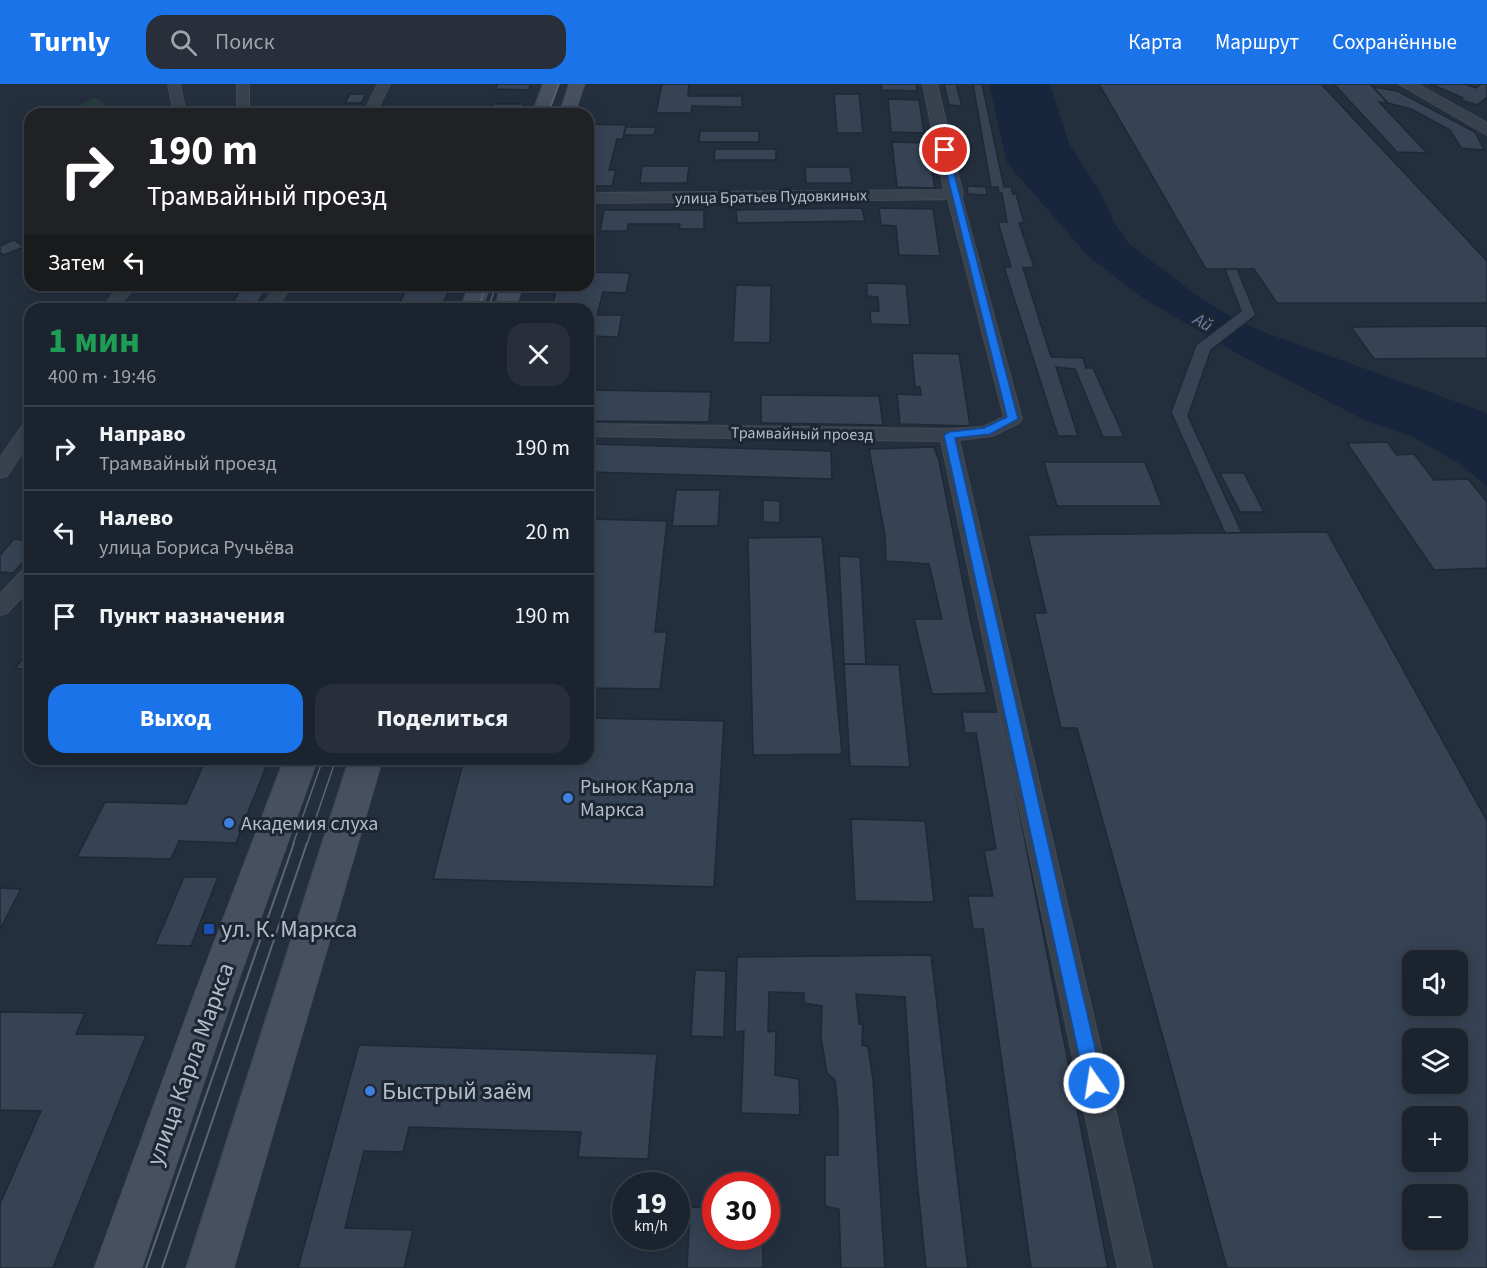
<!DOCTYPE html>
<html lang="ru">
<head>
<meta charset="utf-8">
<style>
  body { margin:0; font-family:"Source Sans 3",sans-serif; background:#282f3a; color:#f1f3f6; height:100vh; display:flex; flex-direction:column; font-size:22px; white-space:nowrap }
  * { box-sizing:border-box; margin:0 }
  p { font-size:20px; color:#a0a4aa }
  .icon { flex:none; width:33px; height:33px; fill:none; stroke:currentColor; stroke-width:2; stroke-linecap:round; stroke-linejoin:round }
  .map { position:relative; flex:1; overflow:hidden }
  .drawer { position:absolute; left:24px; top:219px; width:570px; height:462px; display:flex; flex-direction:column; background:#1b232e; border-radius:18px; box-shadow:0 3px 15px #0003,0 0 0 2px #39404a }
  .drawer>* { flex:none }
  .hud { position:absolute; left:24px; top:24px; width:570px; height:183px; border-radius:18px; box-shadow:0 3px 15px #0003,0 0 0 2px #39404a; background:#202124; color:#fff; overflow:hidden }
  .controls { position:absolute; left:1402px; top:866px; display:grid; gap:12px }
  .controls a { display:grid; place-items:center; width:66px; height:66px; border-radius:12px; background:#1b232e; box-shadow:0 3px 15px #0003,0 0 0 2px #39404a; font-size:30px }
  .speed { position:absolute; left:612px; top:1088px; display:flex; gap:12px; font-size:30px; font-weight:700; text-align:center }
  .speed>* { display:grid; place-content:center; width:78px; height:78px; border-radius:50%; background:#1b232e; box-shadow:0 3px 15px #0003,0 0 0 2px #39404a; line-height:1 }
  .speed small { font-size:15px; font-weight:400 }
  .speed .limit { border:9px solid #d22; background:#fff; color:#111 }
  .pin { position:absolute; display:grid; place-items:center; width:51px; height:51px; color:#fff; margin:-26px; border:3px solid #fff; border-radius:50%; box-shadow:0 2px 6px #0007 }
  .me { position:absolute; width:66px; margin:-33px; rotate:347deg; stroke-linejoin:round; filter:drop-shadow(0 0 4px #0008) }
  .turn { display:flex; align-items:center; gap:21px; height:126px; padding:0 24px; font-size:27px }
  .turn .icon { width:78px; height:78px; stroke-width:2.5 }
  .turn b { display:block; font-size:42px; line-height:51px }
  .then { display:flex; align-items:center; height:57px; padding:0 24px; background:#0003; gap:12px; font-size:22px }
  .round { display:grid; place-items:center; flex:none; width:63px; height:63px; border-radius:18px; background:#282f3a }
  .overview { display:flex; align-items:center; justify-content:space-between; height:102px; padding:0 24px }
  h1 { font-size:36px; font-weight:700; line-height:45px; color:#1e9e55 }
  .primary-button { display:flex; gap:12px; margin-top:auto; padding:12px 24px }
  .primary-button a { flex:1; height:69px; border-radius:18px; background:#1a73e8; color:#fff; font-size:24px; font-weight:700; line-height:69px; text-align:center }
  .primary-button a+a { background:#282f3a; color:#f1f3f6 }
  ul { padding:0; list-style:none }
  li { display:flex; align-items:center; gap:18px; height:84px; padding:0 24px; border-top:2px solid #39404a }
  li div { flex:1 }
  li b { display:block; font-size:22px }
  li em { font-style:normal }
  header { display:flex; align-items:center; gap:36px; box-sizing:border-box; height:84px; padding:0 30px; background:#1a73e8; color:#fff }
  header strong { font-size:28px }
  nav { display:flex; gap:33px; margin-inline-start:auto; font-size:21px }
  .search { width:420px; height:54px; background:#282f3a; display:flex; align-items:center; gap:15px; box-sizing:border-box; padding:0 21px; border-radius:18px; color:#a0a4aa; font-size:22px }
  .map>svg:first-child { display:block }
  .green { fill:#263c3f }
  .water { fill:#17263c }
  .building { fill:#364354; stroke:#1f2835; stroke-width:1.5; fill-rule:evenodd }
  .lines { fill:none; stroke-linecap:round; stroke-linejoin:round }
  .minor-casing { stroke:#414a57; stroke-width:2 }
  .tertiary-casing { stroke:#414a57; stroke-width:2 }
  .secondary-casing { stroke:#414a57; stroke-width:1 }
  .minor { fill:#38414e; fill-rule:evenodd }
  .tertiary { fill:#38414e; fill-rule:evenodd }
  .secondary { fill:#465061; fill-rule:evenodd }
  .tram-far1 { stroke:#5a6575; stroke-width:1.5 }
  .tram { stroke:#5a6575; stroke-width:2 }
  .route { fill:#1a73e8; stroke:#114b97; stroke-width:1.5 }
  .shop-dot { fill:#3f7fe0; stroke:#1d2633; stroke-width:2 }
  .transit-dot { fill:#1a4fb4; stroke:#1d2633; stroke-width:2 }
  .labels { text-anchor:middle; stroke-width:6; stroke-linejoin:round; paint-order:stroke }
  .far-street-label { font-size:16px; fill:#b4bcc9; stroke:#1d2633 }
  .far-water-label { font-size:18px; font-style:italic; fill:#6d86a8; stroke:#1d2633 }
  .poi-label { font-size:20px; fill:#b4bcc9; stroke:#1d2633; text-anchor:start }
  .near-poi-label { font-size:24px; fill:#b4bcc9; stroke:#1d2633; text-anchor:start }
  .near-street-label { font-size:24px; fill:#b4bcc9; stroke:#1d2633 }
</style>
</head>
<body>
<header>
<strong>Turnly</strong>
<div class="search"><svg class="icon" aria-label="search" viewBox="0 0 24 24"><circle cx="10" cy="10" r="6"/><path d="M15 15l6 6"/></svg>Поиск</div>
<nav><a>Карта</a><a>Маршрут</a><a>Сохранённые</a></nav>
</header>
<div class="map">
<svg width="1487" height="1184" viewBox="0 0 1487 1184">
  <rect width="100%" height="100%" fill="#242f3e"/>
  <!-- green -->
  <path class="green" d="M94 14 104 19 101 27 108 30H63Z"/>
  <!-- water -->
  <path class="water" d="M989 0H1050L1069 60 1099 106 1115 140 1129 160 1199 213 1235 235 1264 248 1487 329V402L1460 380 1411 352 1364 336 1238 270 1143 214 1088 172 1007 79Z"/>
  <!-- building -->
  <g class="building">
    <path d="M498 0H531L528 6 496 5Z"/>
    <path d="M662 0H689L688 12H742V23L692 22 691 29H656Z"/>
    <path d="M881 0H916L917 7 882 6Z"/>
    <path d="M944 0H956L962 22 949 21Z"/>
    <path d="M973 0H982L1004 103H1011L1013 110H1016L1024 139H1019L1034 183 1023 184 1051 273 1083 274 1086 284H1093L1124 353H1103L1075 285 1056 283 1078 352H1058L1004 183H1011L998 138H1007L1002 109H999L998 103H991Z"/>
    <path d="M1099 0H1321L1487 177V219H1277L1254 185H1206Z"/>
    <path d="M1334 0H1370L1388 19 1379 18 1427 69 1397 68Z"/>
    <path d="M1431 0H1464L1476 4 1481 0H1487V13L1477 21 1461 16 1463 14Z"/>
    <path d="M1373 3 1397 7 1475 48 1484 66 1461 64 1450 46 1411 25 1388 19Z"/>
    <path d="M350 10H366L361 19H345Z"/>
    <path d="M834 10H859L863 49H837Z"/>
    <path d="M888 15 919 16 924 49 891 48Z"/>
    <path d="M493 20H524L520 30H489Z"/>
    <path d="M589 40 626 41 623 55H617L609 86H616L612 102H588Z"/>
    <path d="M626 43H656L654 51H624Z"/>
    <path d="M700 47H759V58H699Z"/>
    <path d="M892 58 927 59 935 104 897 103Z"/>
    <path d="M715 65H776V76H714Z"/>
    <path d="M642 82H689L687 99H640Z"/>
    <path d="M805 83H850L852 99H806Z"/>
    <path d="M967 102 986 103 987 111 968 110Z"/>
    <path d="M862 124 865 137 737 139 736 126Z"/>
    <path d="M879 124 933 125 940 172 899 171 896 142 881 141Z"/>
    <path d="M604 126H704V145H679L680 140H628L627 147H600Z"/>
    <path d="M14 156 24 163 4 171 0 169V162Z"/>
    <path d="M1225 185H1237L1256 231 1211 266 1188 332 1242 449H1225L1171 328 1196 261 1241 227Z"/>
    <path d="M588 188 630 189 626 209 603 208 597 231H622L618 253 588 252V225H551L558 201H588Z"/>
    <path d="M867 199 906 200 910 241 871 240 870 227H879L878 213 867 212Z"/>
    <path d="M408 201H451L441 225H397Z"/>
    <path d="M736 201 771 202 770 259 733 258Z"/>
    <path d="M242 205 266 206 258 218 233 217Z"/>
    <path d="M1487 242V274L1374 275 1351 243Z"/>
    <path d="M912 269 959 270 970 342 900 340 897 310 921 311 920 303H915Z"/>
    <path d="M588 306 711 308 709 338 588 337Z"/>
    <path d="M761 311 879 312 883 341 761 339Z"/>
    <path d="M1387 358 1397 371 1414 370 1434 396 1468 395 1487 418V484L1434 486 1347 359Z"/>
    <path d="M591 360 831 367 832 395 588 388Z"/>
    <path d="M934 363 939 377 970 534 987 609 932 610 914 535H942L929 480 886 477 885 451 869 365Z"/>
    <path d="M1044 378H1145L1162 422H1057Z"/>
    <path d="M1220 389H1244L1264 428H1240Z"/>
    <path d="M676 406H720L718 442H672Z"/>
    <path d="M763 416 780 417V439L763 438Z"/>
    <path d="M588 435 667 437 655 548H667L660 605 588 604Z"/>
    <path d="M1327 448 1487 737V1184H1227L1077 644H1061L1034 529H1046L1028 451ZM1413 876H1458V921H1413ZM1413 954H1458V999H1413ZM1413 1032H1458V1077H1413ZM1413 1110H1458V1155H1413Z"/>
    <path d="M822 453 842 670 753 671 748 454Z"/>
    <path d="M14 455 30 457V470L13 489 0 488V471Z"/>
    <path d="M839 472 860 473 866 580H844Z"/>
    <path d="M30 567V586L15 584Z"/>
    <path d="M844 580 899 581 910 683 850 682Z"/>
    <path d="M962 628H1000L1108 1184H1031L983 845H973L968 812H993L984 767 996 765 976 649H965Z"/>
    <path d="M588 634 724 637 714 803 433 795 464 675H588Z"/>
    <path d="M206 675H269L236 759 179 757 171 775 77 773 105 718 186 720Z"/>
    <path d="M851 735 925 737 934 818 855 817Z"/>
    <path d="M184 793H218L191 862 155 861Z"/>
    <path d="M0 804 21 805 0 845Z"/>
    <path d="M931 871 968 1184H926L916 1085 905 913 856 910 859 940 863 941 862 961 868 963 873 996 885 1184H841L839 1125 825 1122V1071H838V1026L835 996 827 989 821 953 822 922 804 919V909L769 908 768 948 776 947 775 991 799 995 800 1031 741 1029 744 947 735 948 737 873Z"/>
    <path d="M695 886 726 887 724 953 691 952Z"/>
    <path d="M0 928 85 929 76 950 146 951 53 1184H0V1120L41 1027 0 1026Z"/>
    <path d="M359 961 657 970 648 1075 578 1073 581 1048 409 1043 403 1068 364 1067 345 1144 413 1146 404 1184H298Z"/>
    <path d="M690 1123 716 1124V1152H763V1184H687Z"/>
  </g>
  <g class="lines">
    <defs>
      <g id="minor">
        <path d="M168 0H180L186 30H174Z"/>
        <rect x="237" y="0" width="12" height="30"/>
        <path d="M378 0H390L375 30H363Z"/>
        <path d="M954 107 961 111 1022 335 1019 339 992 352 959 356 1152 1184H1118L941 357 588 352V340L949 345 983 343 1004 333 947 111Z"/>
        <path d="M120 201H136L117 225H101Z"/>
        <path d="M277 201H293L275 225H259Z"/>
        <path d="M30 337V357L7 392 0 394V374L24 339Z"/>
        <path d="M30 484V504L7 529 0 531V510L23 486Z"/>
      </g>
      <g id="tertiary">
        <path d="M923 0H937L963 111 960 115 588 119V109L944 106Z"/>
        <path d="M1399 0H1417L1487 39V51Z"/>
      </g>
      <g id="secondary">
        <path d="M543 0H559L548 30H532Z"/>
        <path d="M569 0H585L575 30H559Z"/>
        <path d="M469 201H491L482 225H460Z"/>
        <path d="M501 201H523L516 225H494Z"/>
        <path d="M284 675H318L233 913 142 1184H94L193 913Z"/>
        <path d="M349 675H383L234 1184H186Z"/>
      </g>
    </defs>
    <!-- minor casing -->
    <use href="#minor" class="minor-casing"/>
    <!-- tertiary casing -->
    <use href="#tertiary" class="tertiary-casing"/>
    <!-- secondary casing -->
    <use href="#secondary" class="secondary-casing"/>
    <!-- minor -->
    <use href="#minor" class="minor"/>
    <!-- tertiary -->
    <use href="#tertiary" class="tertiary"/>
    <!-- secondary -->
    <use href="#secondary" class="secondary"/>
    <!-- tram-far1 -->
    <g class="tram-far1">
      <path d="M548 30 559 0"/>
      <path d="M478 225 486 201"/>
      <path d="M488 225 496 201"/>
      <path d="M293 760 323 675"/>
      <path d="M307 760 336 675"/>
    </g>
    <!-- tram -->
    <g class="tram">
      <path d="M146 1184 294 759"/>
      <path d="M162 1184 307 759"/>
    </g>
  </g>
  <!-- route -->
  <path class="route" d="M945 64 948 66 1018 335 990 350 955 354 1103 999 1100 1005 1094 1008 1087 1005 1085 999 944 351 949 348 984 344 1007 333 941 66Z"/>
  <!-- markers -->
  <g class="shop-dot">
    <circle cx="568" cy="714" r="6"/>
    <circle cx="229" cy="739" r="6"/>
    <circle cx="370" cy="1007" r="6"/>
  </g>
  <rect class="transit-dot" x="203" y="839" width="12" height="12" rx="3"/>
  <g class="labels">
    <!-- far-street labels -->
    <g class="far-street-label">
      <text transform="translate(771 112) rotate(-1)" y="6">улица Братьев Пудовкиных</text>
      <text transform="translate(802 349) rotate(1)" y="6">Трамвайный проезд</text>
    </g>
    <!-- far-water labels -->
    <g class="far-water-label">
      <text transform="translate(1203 238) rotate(29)" y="6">Ай</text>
    </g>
    <!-- poi labels -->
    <g class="poi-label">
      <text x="580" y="709">Рынок Карла<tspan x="580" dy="23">Маркса</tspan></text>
      <text x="241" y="746">Академия слуха</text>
    </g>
    <!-- near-poi labels -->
    <g class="near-poi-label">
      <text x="221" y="853">ул. К. Маркса</text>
      <text x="382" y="1015">Быстрый заём</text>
    </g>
    <!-- near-street labels -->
    <g class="near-street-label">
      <text transform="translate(190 980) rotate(-70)" y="8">улица Карла Маркса</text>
    </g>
  </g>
</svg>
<div class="controls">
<a><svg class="icon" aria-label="sound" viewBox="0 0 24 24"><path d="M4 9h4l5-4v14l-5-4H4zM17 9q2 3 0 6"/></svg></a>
<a><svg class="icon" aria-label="layers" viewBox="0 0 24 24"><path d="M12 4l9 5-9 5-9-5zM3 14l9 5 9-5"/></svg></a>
<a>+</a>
<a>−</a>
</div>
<div class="speed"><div>19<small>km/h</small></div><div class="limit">30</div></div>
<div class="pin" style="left:945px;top:66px;background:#d93025"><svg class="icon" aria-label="arrive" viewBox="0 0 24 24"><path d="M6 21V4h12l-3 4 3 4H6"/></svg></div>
<svg class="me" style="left:1094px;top:999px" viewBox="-20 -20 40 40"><circle r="17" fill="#1a73e8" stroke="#fff" stroke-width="3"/><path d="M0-11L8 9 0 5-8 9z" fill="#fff"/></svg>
<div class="hud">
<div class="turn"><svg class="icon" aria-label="right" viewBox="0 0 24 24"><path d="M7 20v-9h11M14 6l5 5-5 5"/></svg><div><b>190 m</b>Трамвайный проезд</div></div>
<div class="then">Затем<svg class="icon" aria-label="left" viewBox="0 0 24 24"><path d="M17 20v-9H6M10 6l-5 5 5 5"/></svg></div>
</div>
<section class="drawer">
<div class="overview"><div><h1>1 мин</h1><p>400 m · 19:46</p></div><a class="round"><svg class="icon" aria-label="close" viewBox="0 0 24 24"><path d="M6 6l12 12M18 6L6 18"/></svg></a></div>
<ul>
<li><svg class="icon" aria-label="right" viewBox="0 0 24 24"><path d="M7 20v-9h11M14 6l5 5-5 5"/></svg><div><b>Направо</b><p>Трамвайный проезд</p></div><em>190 m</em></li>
<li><svg class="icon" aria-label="left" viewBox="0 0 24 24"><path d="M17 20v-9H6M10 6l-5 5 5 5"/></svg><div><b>Налево</b><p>улица Бориса Ручьёва</p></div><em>20 m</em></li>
<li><svg class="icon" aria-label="arrive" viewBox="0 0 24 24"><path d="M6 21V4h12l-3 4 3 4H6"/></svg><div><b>Пункт назначения</b></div><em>190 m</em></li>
</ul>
<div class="primary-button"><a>Выход</a><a>Поделиться</a></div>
</section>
</div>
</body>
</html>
